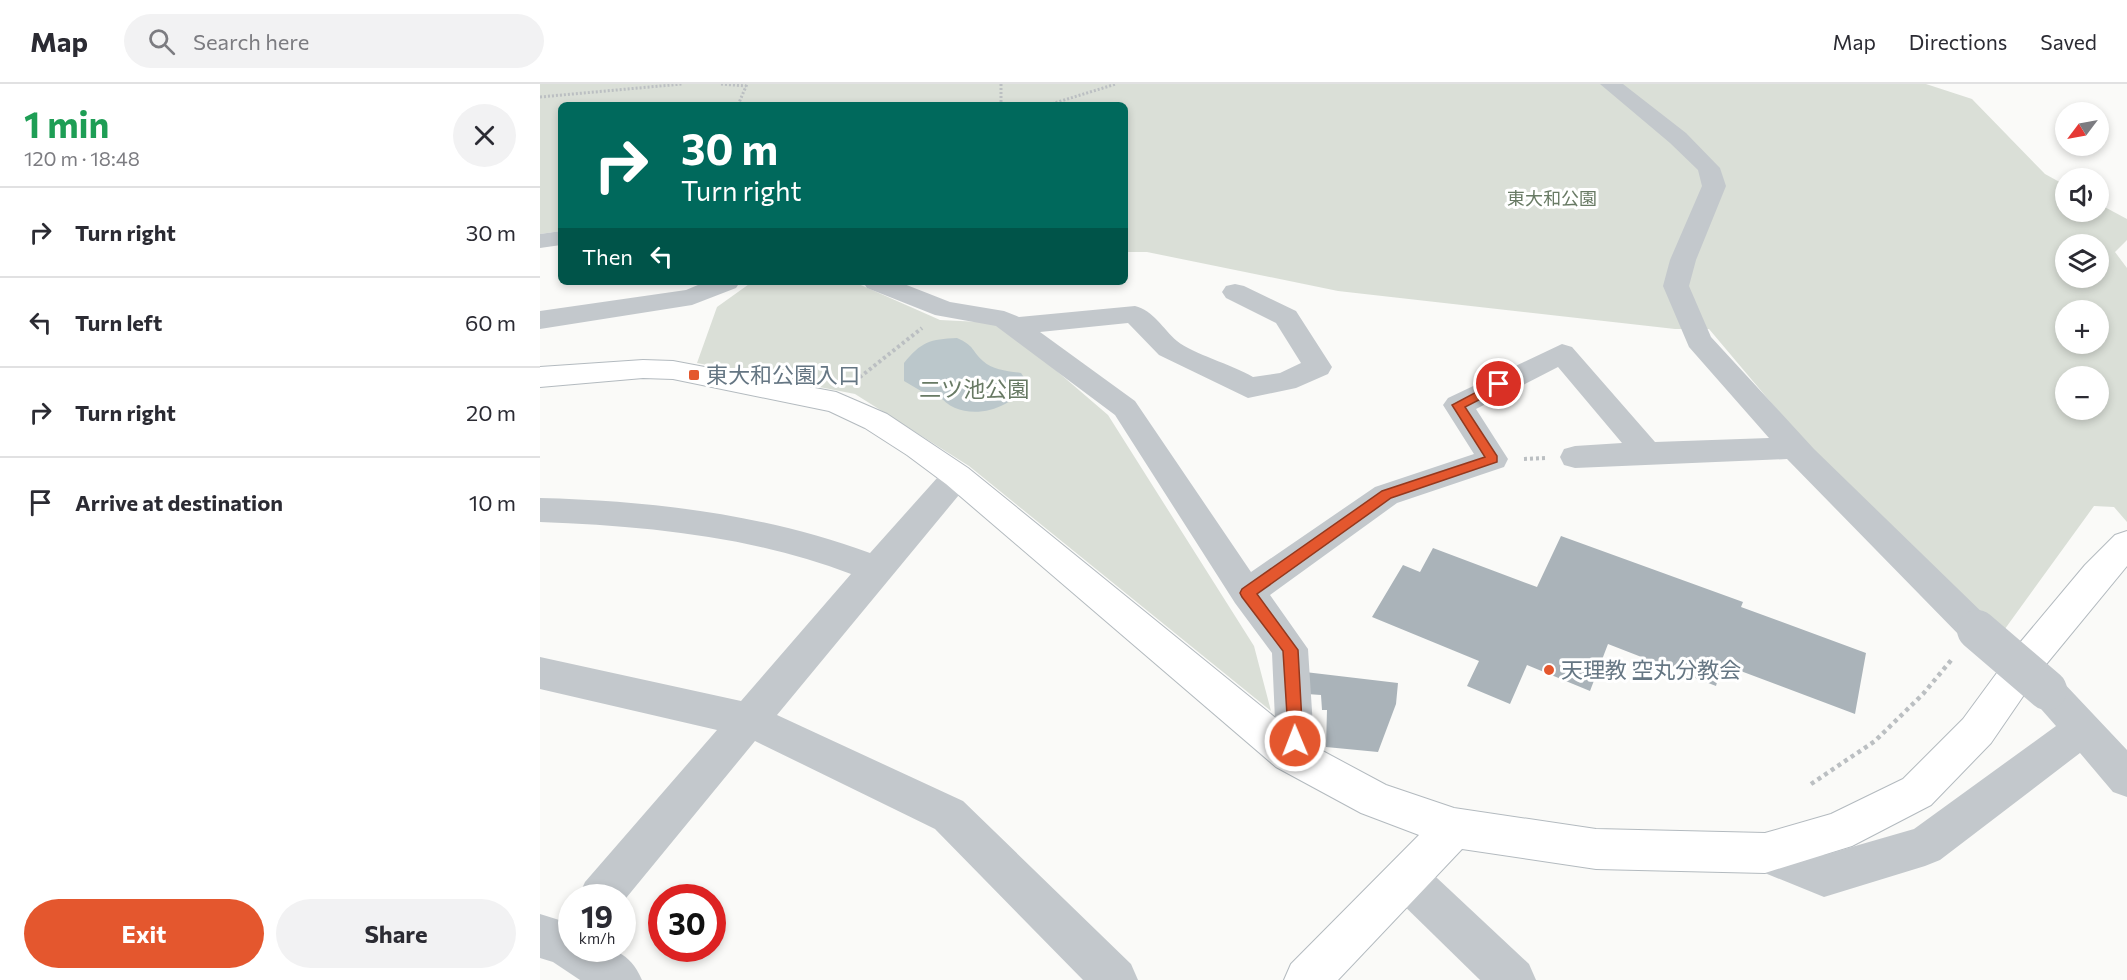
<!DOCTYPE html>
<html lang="en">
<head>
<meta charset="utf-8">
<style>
  body { margin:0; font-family:Commissioner,"Noto Sans JP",sans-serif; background:#f2f2f3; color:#2b2b33; height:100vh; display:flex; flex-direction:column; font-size:22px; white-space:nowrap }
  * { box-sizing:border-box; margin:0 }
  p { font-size:20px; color:#7c7c81 }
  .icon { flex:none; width:33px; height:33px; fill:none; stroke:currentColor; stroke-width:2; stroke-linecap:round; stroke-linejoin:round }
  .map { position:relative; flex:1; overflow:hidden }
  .panel { display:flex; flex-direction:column; background:#fff; width:540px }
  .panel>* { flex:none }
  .banner { position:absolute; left:18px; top:18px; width:570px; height:183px; border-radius:9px; box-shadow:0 3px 9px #0003; background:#00695c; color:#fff; overflow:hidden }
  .needle { width:39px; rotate:238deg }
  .controls { position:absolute; left:1515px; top:18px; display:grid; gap:12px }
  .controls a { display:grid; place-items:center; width:54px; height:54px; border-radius:50%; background:#fff; box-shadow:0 3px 9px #0003; font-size:30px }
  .speed { position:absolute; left:18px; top:800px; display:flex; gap:12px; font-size:30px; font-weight:700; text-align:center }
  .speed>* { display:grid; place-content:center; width:78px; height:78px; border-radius:50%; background:#fff; box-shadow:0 3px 9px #0003; line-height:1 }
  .speed small { font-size:15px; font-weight:400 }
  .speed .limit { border:9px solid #d22; background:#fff; color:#111 }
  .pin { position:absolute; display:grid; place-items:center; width:51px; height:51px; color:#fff; margin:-26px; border:3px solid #fff; border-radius:50%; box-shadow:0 2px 6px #0007 }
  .me { position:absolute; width:66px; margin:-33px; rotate:359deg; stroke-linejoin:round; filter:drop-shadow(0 0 4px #0008) }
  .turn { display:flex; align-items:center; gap:21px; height:126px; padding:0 24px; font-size:27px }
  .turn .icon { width:78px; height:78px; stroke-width:2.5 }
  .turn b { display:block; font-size:42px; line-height:51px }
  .then { display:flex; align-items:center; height:57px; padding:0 24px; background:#0003; gap:12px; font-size:22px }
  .round { display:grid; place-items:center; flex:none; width:63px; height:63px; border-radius:32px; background:#f2f2f3 }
  .headline { display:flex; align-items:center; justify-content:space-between; height:102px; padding:0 24px }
  h1 { font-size:36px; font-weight:700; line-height:45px; color:#1e9e55 }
  .action { display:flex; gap:12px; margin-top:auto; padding:12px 24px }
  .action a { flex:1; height:69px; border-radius:36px; background:#e4572e; color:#fff; font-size:24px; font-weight:700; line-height:69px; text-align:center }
  .action a+a { background:#f2f2f3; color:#2b2b33 }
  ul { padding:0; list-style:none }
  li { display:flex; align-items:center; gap:18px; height:90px; padding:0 24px; border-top:2px solid #e1e1e2 }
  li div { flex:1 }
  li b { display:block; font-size:22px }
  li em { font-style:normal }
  header { display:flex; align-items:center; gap:36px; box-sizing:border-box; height:84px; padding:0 30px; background:#fff; border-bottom:2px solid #e1e1e2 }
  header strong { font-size:28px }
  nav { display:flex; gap:33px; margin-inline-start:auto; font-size:21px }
  .search { width:420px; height:54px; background:#f2f2f3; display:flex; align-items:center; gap:15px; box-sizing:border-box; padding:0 21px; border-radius:33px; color:#7c7c81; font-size:22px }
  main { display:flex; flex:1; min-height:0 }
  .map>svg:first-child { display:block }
  .green { fill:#dadfd7; fill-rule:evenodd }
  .water { fill:#bbc7cb }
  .building { fill:#aab3b9 }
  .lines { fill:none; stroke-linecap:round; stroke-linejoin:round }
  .secondary-casing { stroke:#b3babf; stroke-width:2 }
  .path-far2 { stroke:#bbbfc2; stroke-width:3; stroke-dasharray:2 2; stroke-linecap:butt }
  .path-far1 { stroke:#bbbfc2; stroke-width:4; stroke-dasharray:3 3; stroke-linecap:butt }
  .path { stroke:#bbbfc2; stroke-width:4.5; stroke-dasharray:4 4; stroke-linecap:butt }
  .street { fill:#c3c8cc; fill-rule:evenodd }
  .secondary { fill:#fff; fill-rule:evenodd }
  .street-bridge { stroke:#c3c8cc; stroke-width:40 }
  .route { fill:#e4572e; stroke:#94391e; stroke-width:1.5 }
  .poi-dot { fill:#e4572e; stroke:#fff; stroke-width:2 }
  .labels { text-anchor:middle; stroke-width:6; stroke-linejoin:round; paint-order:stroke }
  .far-park-label { font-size:18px; fill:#687a64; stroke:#fff }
  .poi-label { font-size:22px; fill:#657683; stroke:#fff; text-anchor:start }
  .park-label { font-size:22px; fill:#687a64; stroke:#fff }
</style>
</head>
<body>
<header>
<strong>Map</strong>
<div class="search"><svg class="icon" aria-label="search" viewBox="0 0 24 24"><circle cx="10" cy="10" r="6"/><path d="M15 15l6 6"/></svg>Search here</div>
<nav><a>Map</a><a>Directions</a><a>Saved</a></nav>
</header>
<main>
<section class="panel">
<div class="headline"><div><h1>1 min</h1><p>120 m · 18:48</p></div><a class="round"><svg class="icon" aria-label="close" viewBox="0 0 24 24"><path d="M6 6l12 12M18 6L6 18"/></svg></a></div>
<ul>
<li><svg class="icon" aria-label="right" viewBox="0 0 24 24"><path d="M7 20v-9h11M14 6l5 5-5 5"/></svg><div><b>Turn right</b></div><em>30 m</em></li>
<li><svg class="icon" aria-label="left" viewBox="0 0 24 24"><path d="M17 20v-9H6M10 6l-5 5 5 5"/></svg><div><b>Turn left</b></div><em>60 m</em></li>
<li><svg class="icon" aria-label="right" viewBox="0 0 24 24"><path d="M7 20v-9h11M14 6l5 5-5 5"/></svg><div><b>Turn right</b></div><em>20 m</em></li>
<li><svg class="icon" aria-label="arrive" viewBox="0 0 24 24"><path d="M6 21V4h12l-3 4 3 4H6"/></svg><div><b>Arrive at destination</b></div><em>10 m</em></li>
</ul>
<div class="action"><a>Exit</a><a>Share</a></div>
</section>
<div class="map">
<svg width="1587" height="896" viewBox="0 0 1587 896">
  <rect width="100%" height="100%" fill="#fafaf8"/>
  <!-- green -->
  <g class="green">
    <path d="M0 0H1386L1432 15 1505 90 1525 101 1526 128H1558L1559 120 1587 135V156L1575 168 1587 184V438L1574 423 1554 422 1462 549 1270 365 1169 245H1135L798 207 607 168H585V21H21V147L0 150ZM1526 160H1558V194H1526ZM1526 226H1558V260H1526ZM1526 292H1558V326H1526Z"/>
    <path d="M212 198H314L400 236 461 239 568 331 714 562 731 627 429 382 315 310 157 279 177 223Z"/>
  </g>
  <!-- water -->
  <path class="water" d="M417 254C435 262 431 266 443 277 452 286 468 287 481 289L485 295 484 305C478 310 471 317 465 320 443 332 413 331 399 311L381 307 364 297V279C381 258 390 255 417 254Z"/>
  <!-- building -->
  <g class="building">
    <path d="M1021 452 1203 518 1201 523 1326 569 1315 630 1182 580 1176 602 1068 560 1050 607 987 581 970 620 927 602 939 577 832 533 863 481 880 488 893 464 997 503Z"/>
    <path d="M765 588 858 599 856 620 838 668 786 663 787 626H782L781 611 767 610Z"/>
  </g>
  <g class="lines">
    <defs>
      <path id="secondary" d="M103 276 133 277 296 308 347 330 428 384 764 657 846 701 914 724 1056 745 1225 749 1291 730 1363 695 1423 635 1473 567 1545 481 1575 451 1587 447V482L1499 589 1451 659 1391 721 1312 762 1225 789 1056 785 922 765 798 896H744L751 880 879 751 821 729 736 683 406 400 367 371 325 344 289 327 133 295 103 294 0 303V283Z"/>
    </defs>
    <!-- secondary casing -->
    <use href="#secondary" class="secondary-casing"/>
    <!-- path-far2 -->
    <g class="path-far2">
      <path d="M181 0 206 2"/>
      <path d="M461 0V21"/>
      <path d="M0 13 142 0"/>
      <path d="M198 21 207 0"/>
      <path d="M508 21 576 0"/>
    </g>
    <!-- path-far1 -->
    <g class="path-far1">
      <path d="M315 297 382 244"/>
      <path d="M984 375 1006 374"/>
    </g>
    <!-- path -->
    <path class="path" d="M1271 700 1335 657 1383 610 1413 574"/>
    <!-- street -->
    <g class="street">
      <path d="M1060 0H1083L1146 49 1180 84 1186 102 1156 176 1149 202 1171 253 1274 365 1450 536 1455 546 1450 556 1437 561 1424 556 1247 375 1035 384 1024 381 1020 373 1024 365 1035 362 1082 359 1018 283 936 325 968 375 964 383 857 419 730 511 768 565 774 658 764 683 750 688 736 683 730 670 736 658 732 569 695 519 575 331 456 242 395 231 327 204 323 198H359L410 218 464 227 479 233 595 222C613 226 623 245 637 257 653 270 691 280 713 293L740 289 761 279 736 239 686 214 682 208 686 202 695 200 704 202 756 227 792 283 788 290 756 304 708 314 619 271 588 239 500 248 595 317 711 488 835 403 934 370 903 321 908 314 1022 260 1032 263 1115 358 1229 354 1149 263 1123 202 1130 176 1162 102 1158 86 1130 59Z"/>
      <path d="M21 147V161L0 164V150Z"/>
      <path d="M165 198H200L196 204 152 221 0 245V227L146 206Z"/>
      <path d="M417 381 428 384 433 392 428 400 237 631 423 717 591 880 598 896H543L395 745 215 657 82 819V813H38L45 798 177 646 0 605V573L201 617 311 490C211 452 106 442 0 438V414C113 417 223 430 330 469L406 384Z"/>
      <path d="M1507 590 1520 595 1587 666V713L1573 708 1540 669 1400 776 1385 782 1284 813 1210 783 1204 769 1210 755 1225 749 1284 771 1374 745 1516 642 1494 617 1488 606 1494 595Z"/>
      <path d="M866 773 881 779 989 880 996 896H940L851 809 845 794 851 779Z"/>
      <path d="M0 830 32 840V864C65 864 87 861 102 896H40L13 878 0 874Z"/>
    </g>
    <!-- secondary -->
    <use href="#secondary" class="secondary"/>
    <!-- street-bridge -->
    <path class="street-bridge" d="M1437 546 1507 606"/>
  </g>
  <!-- route -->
  <path class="route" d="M959 296 965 300 964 303 925 323 957 372V378L851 414 717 510 758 566 763 657 761 663 755 665 749 663 743 567 702 513 700 509 702 505 842 407 945 373 912 321Z"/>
  <!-- markers -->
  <g class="poi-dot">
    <rect x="148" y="285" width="12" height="12" rx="3"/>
    <circle cx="1009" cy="586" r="6"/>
  </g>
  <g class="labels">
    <!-- far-park labels -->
    <g class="far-park-label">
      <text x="1012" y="121">東大和公園</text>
    </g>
    <!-- poi labels -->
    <g class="poi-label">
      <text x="166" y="299">東大和公園入口</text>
      <text x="1021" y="594">天理教 空丸分教会</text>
    </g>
    <!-- park labels -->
    <g class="park-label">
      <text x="434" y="313">二ツ池公園</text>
    </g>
  </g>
</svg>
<div class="controls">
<a><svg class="needle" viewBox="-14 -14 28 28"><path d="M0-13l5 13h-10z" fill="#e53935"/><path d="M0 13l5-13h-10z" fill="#7c7c81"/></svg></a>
<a><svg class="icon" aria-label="sound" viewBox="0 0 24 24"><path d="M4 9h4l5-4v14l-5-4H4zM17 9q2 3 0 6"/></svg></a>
<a><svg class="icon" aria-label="layers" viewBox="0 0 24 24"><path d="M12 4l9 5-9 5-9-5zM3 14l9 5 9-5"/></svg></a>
<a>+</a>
<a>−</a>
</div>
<div class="speed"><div>19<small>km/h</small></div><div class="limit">30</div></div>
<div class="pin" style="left:959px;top:300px;background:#d93025"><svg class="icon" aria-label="arrive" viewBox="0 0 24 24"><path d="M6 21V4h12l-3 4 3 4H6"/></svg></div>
<svg class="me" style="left:755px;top:657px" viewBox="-20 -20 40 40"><circle r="17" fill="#e4572e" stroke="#fff" stroke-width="3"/><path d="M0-11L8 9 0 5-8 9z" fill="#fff"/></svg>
<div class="banner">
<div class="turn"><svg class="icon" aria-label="right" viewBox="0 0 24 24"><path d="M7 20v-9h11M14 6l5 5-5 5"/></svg><div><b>30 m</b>Turn right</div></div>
<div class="then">Then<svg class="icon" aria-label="left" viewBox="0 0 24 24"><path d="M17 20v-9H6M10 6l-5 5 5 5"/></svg></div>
</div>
</div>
</main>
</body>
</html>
